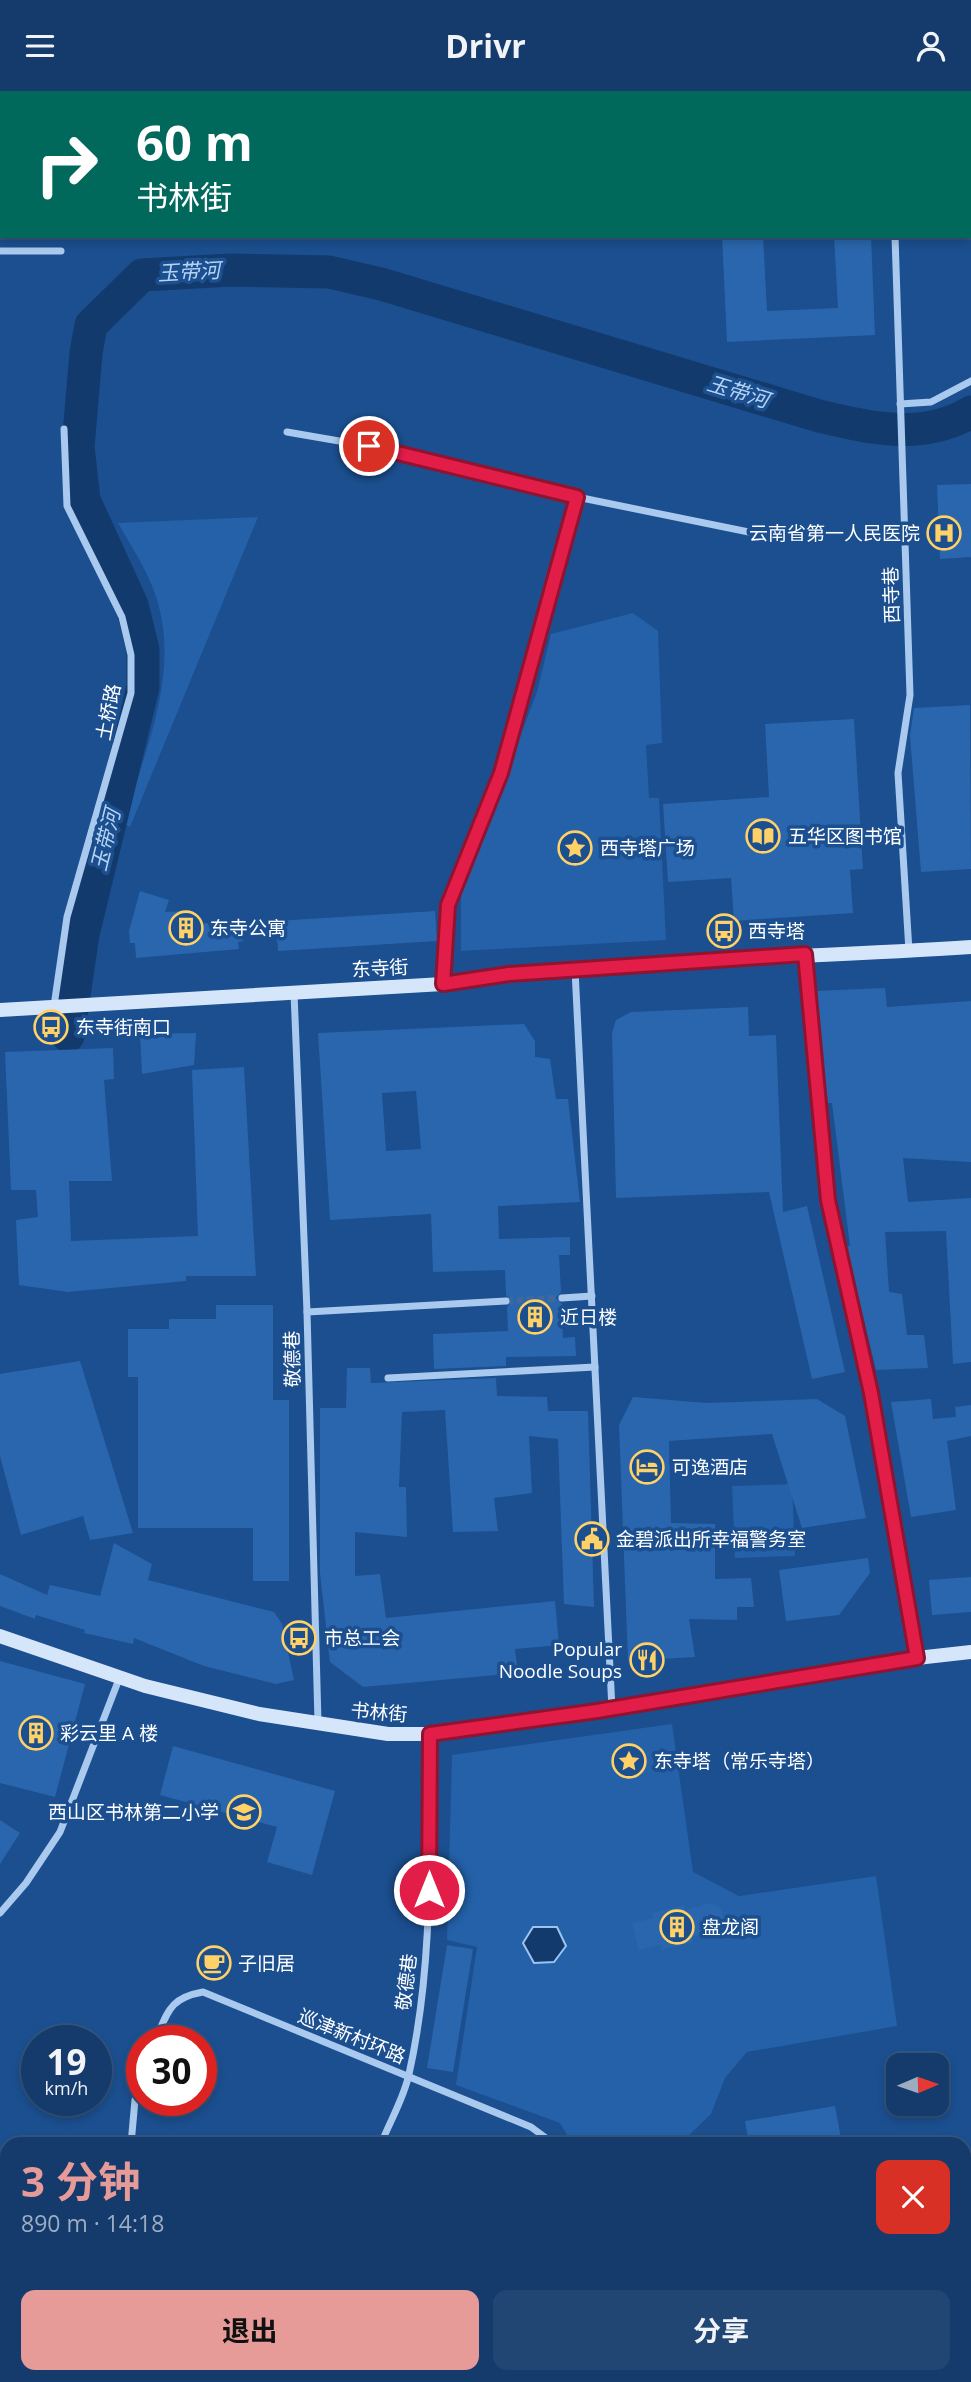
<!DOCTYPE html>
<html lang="zh">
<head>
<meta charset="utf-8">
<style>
  body { margin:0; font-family:"Open Sans","Noto Sans SC",sans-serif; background:#214673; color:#f1f3f6; height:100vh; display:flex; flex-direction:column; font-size:26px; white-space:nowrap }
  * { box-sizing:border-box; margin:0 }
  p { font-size:23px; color:#9dadc1 }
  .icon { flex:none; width:38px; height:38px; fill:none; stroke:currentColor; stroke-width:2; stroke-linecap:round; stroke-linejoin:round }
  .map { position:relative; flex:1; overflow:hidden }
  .panel { position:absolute; left:0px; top:2046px; width:971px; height:247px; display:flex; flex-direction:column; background:#143b6b; border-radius:21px 21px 0 0; box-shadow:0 4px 10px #0003,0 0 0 2px #33557e }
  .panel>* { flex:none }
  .banner { position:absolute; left:0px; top:0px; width:971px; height:147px; box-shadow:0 4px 10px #0003,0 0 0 2px #33557e; background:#00695c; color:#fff; overflow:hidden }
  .needle { width:46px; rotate:88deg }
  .buttons { position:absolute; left:886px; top:1962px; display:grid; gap:14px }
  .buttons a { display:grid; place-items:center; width:63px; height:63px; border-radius:14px; background:#143b6b; box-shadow:0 4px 10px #0003,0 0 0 2px #33557e; font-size:35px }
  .speed { position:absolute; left:21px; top:1934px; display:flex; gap:14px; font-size:35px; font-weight:700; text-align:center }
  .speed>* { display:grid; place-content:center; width:91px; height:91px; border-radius:50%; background:#143b6b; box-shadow:0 4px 10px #0003,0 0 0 2px #33557e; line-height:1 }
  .speed small { font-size:18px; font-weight:400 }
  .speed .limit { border:10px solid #d22; background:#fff; color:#111 }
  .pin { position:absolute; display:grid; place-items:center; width:60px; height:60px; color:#fff; margin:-30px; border:4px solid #fff; border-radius:50%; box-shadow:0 2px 7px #0007 }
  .me { position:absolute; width:77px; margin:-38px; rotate:0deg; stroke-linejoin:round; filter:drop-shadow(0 0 5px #0008) }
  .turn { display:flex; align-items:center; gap:24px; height:147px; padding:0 21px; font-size:32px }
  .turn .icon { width:91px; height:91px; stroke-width:2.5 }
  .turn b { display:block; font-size:49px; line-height:60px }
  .round { display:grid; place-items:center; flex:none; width:74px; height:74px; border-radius:14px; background:#214673 }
  .headline { display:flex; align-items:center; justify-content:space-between; height:119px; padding:0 21px }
  h1 { font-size:42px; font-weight:700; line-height:52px; color:#e69b98 }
  .button { display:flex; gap:14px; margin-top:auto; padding:14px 21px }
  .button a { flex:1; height:80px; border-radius:14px; background:#e69b98; color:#111; font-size:28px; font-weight:700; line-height:80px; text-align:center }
  .button a+a { background:#214673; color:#f1f3f6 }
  header { display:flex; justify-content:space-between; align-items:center; height:91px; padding:0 21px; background:#143b6b; font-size:32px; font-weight:700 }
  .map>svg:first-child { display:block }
  .green { fill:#2461a8 }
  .water { fill:#123a6d; stroke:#9cc4f0; stroke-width:2 }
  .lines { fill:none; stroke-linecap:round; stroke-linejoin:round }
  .river { stroke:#123a6d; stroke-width:33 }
  .building { fill:#2a66ad; fill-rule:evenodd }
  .street-tunnel { stroke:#3d69a0; stroke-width:7; stroke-dasharray:7 3.5; stroke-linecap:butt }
  .street { stroke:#a9c9ee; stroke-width:7 }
  .secondary { stroke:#d6e6fa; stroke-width:14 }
  .route-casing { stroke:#92132f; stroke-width:18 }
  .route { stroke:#e11d48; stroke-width:12 }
  .labels { text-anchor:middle; stroke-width:7; stroke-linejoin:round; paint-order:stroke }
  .poi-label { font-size:19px; fill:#fff; stroke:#1b4f8f; text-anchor:start }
  .street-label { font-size:19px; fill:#fff; stroke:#1b4f8f }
  .water-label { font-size:21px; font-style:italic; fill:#b5d3f5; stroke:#1b4f8f }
</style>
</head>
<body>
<header><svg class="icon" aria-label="menu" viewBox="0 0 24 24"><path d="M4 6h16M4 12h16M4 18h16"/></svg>Drivr<svg class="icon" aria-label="person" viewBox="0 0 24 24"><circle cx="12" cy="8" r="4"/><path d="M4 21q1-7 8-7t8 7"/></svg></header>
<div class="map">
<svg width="971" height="2291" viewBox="0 0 971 2291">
  <rect width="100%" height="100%" fill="#1b4f8f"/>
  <!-- green -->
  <g class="green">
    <path d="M258 426 130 736 123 732C145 660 182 579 155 503 147 478 130 454 118 432Z"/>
    <path d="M633 522 658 540 662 652 646 654 649 707H659L666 849 461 860V800L537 601 551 543Z"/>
    <path d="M792 1393 795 1465 735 1467 732 1395Z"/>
    <path d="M672 1633 693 1781 739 1805 876 1785 897 1935 747 1961 725 1987 711 2023 680 2053H572L560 2032 456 1994 477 1856 447 1849 452 1664Z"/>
  </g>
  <!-- water -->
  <path class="water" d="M533 1836H557L566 1855 554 1871 534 1872 523 1852Z"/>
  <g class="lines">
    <!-- river -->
    <path class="river" d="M68 945 83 843 143 596V559L132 514 84 409 78 356 86 262 91 234 142 184 231 179 329 181 381 193 819 325C870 337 923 350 971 321"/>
  </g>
  <!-- building -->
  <g class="building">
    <path d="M722 145H763L767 220 838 217 834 145H871L875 244 727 251Z"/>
    <path d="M971 393V466L940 468 937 394Z"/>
    <path d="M970 614 971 778 921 781 910 645 914 617Z"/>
    <path d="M854 628 863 778 850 779 853 822 734 830 731 787 668 791 663 713 769 706 765 633Z"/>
    <path d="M140 800 169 809 165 821 191 820 192 833 241 830 243 850 238 851 239 858 136 867 135 852H130L129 840Z"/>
    <path d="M435 820 437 850 278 860 276 830Z"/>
    <path d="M885 897 887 916 971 910V1071L903 1067 908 1111 971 1107V1271L953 1273 946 1140 885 1141 889 1201 902 1203 907 1244H924L928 1277 876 1279 846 1155H850L832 1012H827L815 900Z"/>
    <path d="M748 916 749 945 776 944 783 1121 807 1115 845 1281 812 1288 769 1101 616 1107 612 942 616 929 631 921Z"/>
    <path d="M524 933 535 950V966L550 968 556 1008H568L580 1111 498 1115 499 1148 570 1146V1164H559L561 1201 556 1207 562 1213 563 1247 575 1246 576 1265 506 1266V1275L434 1278 433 1243 508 1240 507 1216 512 1210 506 1204 505 1179 433 1181 431 1123 330 1129 318 942ZM416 1000 421 1058 386 1060 382 1002Z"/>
    <path d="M196 942 194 974 142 983 140 943Z"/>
    <path d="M113 957 114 988 104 989 112 1090H69L71 1150 198 1145 192 979 244 976 256 1185H186V1190L68 1201 19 1194 16 1129 38 1126 36 1099H11L5 961Z"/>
    <path d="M216 1214H273V1309H289V1490H253V1437H138V1286H128V1238H169V1228H216Z"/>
    <path d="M80 1270 133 1442 90 1449 83 1425 21 1444 0 1365V1283Z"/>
    <path d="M347 1277H370L371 1292 496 1287 497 1305 547 1306 548 1320H588L594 1516 564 1513 558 1348 529 1345 532 1402 494 1407 498 1440 453 1441 445 1319 402 1321 399 1396H406L407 1446 355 1441V1485L380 1483 386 1527 555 1510 559 1554 515 1558 518 1582 363 1596 330 1571 320 1482V1317H346Z"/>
    <path d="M633 1306 707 1312 817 1308 845 1325 866 1427 802 1437 772 1343 669 1350 671 1432 715 1433V1488L751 1487 754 1516H737V1529L689 1528 695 1566 628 1570 619 1334Z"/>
    <path d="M931 1308 933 1328 956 1326 955 1316 971 1314V1345L947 1350 956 1419 911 1426 891 1311Z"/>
    <path d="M114 1452 152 1473 148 1489 274 1521 282 1533 294 1589 276 1593 204 1575 134 1547 133 1553 84 1542 85 1539 36 1524 35 1528 0 1515V1483L47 1504 50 1494 100 1505Z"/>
    <path d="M868 1467 870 1482 839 1524 786 1530 779 1479Z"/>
    <path d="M971 1486V1521L932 1524 929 1489Z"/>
    <path d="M0 1570 85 1593 55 1706 0 1692Z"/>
    <path d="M173 1655 335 1700 312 1784 267 1771 277 1736 160 1704Z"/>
    <path d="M0 1729 20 1742 0 1773Z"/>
    <path d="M712 1812 721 1818 724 1830 718 1839 692 1846 693 1851 662 1859 660 1854 639 1859 632 1832 654 1827 652 1822 684 1814 685 1819Z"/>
    <path d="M447 1854 473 1858 453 1981 427 1977Z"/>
    <path d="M835 2015 842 2053H749L745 2030Z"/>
  </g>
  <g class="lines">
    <!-- street-tunnel -->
    <path class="street-tunnel" d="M506 1210 562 1207"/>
    <!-- street -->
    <g class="street">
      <path d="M888 0V2"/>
      <path d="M895 145 910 604 898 682 909 860"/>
      <path d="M0 160H61"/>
      <path d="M900 313 931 311 971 290"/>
      <path d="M287 341 397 360 577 406 768 445"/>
      <path d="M805 864 828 1109 871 1302 917 1567"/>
      <path d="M575 879 612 1618"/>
      <path d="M443 893 448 814 501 682 577 406"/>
      <path d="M294 902 307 1221 318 1631"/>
      <path d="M54 915 67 826 131 602V564L122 526 67 415 64 338"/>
      <path d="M562 1207 592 1205"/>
      <path d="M307 1221 506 1210"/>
      <path d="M388 1287 595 1276"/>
      <path d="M0 1822 26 1792 60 1741 119 1588"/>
      <path d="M155 1950C168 1921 169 1907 203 1901L531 2036 554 2053"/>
      <path d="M131 2053 135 2009 142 1987"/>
      <path d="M381 2053C390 2030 404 2007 409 1983 434 1872 429 1757 430 1643"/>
      <path d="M964 2188 971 2187"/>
      <path d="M634 2286 648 2291"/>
      <path d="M540 2291 542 2286"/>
      <path d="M842 2291 846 2286"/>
    </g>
    <!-- secondary -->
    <g class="secondary">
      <path d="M0 919 443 893C618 867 795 868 971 856"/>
      <path d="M0 1545 145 1595 259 1623 388 1643H430L583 1622 917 1567 971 1561"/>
      <path d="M0 2231 7 2235"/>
      <path d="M0 2253 7 2256"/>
      <path d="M66 2286 77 2291"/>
      <path d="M108 2286 119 2291"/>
    </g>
  </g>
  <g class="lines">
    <defs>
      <path id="route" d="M369 355 577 406 501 682 448 814 443 893 509 883 805 863 828 1109 871 1302 917 1567 597 1620 430 1643 429 1799"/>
    </defs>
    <!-- route casing -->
    <use href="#route" class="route-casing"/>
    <!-- route -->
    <use href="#route" class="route"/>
  </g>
  <!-- icons -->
  <defs>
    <symbol id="hospital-ring" viewBox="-11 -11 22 22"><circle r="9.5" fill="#1b4f8f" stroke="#ffd166" stroke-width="1.5"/><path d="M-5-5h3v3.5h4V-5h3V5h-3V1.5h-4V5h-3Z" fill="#ffd166"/></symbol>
    <symbol id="library-ring" viewBox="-11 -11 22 22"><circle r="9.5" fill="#1b4f8f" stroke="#ffd166" stroke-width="1.5"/><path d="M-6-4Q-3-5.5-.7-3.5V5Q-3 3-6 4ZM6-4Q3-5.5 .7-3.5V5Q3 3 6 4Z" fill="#ffd166"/></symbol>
    <symbol id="sight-ring" viewBox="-11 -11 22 22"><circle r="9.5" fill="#1b4f8f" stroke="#ffd166" stroke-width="1.5"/><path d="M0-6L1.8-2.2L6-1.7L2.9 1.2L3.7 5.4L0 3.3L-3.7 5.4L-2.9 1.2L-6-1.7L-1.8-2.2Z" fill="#ffd166"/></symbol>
    <symbol id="building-ring" viewBox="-11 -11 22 22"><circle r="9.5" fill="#1b4f8f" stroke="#ffd166" stroke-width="1.5"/><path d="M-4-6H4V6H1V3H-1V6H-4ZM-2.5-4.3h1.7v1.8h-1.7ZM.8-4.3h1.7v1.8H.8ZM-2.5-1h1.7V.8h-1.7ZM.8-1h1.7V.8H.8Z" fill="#ffd166"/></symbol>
    <symbol id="bus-ring" viewBox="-11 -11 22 22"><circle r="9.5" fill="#1b4f8f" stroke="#ffd166" stroke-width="1.5"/><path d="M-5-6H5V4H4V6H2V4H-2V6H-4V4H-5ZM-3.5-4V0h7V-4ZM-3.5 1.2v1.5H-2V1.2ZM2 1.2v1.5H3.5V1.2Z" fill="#ffd166"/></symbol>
    <symbol id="hotel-ring" viewBox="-11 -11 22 22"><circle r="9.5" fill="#1b4f8f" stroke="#ffd166" stroke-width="1.5"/><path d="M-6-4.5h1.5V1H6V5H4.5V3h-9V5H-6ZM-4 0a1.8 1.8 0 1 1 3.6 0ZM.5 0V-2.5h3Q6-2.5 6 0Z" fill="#ffd166"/></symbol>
    <symbol id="civic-ring" viewBox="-11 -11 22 22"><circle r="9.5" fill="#1b4f8f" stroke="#ffd166" stroke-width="1.5"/><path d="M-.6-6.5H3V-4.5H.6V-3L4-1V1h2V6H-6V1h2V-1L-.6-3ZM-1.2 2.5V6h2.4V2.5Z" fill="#ffd166"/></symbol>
    <symbol id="restaurant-ring" viewBox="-11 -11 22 22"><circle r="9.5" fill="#1b4f8f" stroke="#ffd166" stroke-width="1.5"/><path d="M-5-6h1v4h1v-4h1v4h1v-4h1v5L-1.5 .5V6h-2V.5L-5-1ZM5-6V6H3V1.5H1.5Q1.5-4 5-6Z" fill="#ffd166"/></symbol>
    <symbol id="school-ring" viewBox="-11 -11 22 22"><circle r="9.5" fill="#1b4f8f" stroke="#ffd166" stroke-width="1.5"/><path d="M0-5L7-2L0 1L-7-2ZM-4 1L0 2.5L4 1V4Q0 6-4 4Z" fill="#ffd166"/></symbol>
    <symbol id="cafe-ring" viewBox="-11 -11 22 22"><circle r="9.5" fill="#1b4f8f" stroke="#ffd166" stroke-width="1.5"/><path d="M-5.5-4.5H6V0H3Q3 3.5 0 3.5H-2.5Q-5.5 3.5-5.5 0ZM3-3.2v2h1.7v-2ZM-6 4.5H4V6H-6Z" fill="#ffd166"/></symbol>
  </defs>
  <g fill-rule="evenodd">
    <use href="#hospital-ring" x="925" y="423" width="38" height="38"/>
    <use href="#library-ring" x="744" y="726" width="38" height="38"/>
    <use href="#sight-ring" x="556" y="738" width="38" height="38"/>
    <use href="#building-ring" x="167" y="818" width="38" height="38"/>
    <use href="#bus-ring" x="705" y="821" width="38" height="38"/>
    <use href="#bus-ring" x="32" y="917" width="38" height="38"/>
    <use href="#building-ring" x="516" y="1207" width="38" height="38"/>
    <use href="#hotel-ring" x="628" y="1357" width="38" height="38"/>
    <use href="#civic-ring" x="573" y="1429" width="38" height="38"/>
    <use href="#bus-ring" x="280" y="1528" width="38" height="38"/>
    <use href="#restaurant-ring" x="628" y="1550" width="38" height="38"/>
    <use href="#building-ring" x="17" y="1623" width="38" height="38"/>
    <use href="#sight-ring" x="610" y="1651" width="38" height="38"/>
    <use href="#school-ring" x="225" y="1702" width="38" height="38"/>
    <use href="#building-ring" x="658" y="1817" width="38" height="38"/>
    <use href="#cafe-ring" x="195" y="1853" width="38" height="38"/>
  </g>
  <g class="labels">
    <!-- poi labels -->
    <g class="poi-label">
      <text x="920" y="449" text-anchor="end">云南省第一人民医院</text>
      <text x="788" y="752">五华区图书馆</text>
      <text x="600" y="764">西寺塔广场</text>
      <text x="210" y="844">东寺公寓</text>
      <text x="748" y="847">西寺塔</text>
      <text x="76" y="943">东寺街南口</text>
      <text x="560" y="1233">近日楼</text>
      <text x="672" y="1383">可逸酒店</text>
      <text x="616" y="1455">金碧派出所幸福警务室</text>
      <text x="324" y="1554">市总工会</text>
      <text x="622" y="1565" text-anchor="end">Popular<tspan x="622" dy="22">Noodle Soups</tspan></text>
      <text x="60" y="1649">彩云里 A 楼</text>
      <text x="654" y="1677">东寺塔（常乐寺塔）</text>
      <text x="219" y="1728" text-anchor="end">西山区书林第二小学</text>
      <text x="702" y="1843">盘龙阁</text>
      <text x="238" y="1879">子旧居</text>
    </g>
    <!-- street labels -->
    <g class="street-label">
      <text transform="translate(891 504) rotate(-92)" y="7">西寺巷</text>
      <text transform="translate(108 621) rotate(-79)" y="7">土桥路</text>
      <text transform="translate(380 877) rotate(-3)" y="7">东寺街</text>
      <text transform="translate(292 1268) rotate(-91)" y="7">敬德巷</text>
      <text transform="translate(379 1621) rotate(5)" y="7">书林街</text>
      <text transform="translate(406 1891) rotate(-83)" y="7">敬德巷</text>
      <text transform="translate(352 1945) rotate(22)" y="7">巡津新村环路</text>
    </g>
    <!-- water labels -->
    <g class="water-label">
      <text transform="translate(189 181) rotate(-3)" y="7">玉带河</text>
      <text transform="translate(738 301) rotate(17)" y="7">玉带河</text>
      <text transform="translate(106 749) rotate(-76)" y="7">玉带河</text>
    </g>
  </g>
</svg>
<div class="buttons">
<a><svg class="needle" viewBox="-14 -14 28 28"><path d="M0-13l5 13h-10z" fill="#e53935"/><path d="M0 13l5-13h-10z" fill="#9dadc1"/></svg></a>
</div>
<div class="speed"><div>19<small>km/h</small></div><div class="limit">30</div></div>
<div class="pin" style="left:369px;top:355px;background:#d93025"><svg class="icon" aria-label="arrive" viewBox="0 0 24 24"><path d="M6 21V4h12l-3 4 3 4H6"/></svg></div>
<svg class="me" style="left:429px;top:1799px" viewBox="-20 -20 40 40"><circle r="17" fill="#e11d48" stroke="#fff" stroke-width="3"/><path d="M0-11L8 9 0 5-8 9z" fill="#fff"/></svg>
<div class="banner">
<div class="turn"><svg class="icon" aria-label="right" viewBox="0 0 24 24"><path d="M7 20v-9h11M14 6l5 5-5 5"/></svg><div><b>60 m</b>书林街</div></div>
</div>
<section class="panel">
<div class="headline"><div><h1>3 分钟</h1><p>890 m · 14:18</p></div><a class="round" style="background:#d93025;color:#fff"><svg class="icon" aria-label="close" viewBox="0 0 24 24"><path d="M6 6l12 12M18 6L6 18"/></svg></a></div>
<div class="button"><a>退出</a><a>分享</a></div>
</section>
</div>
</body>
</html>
